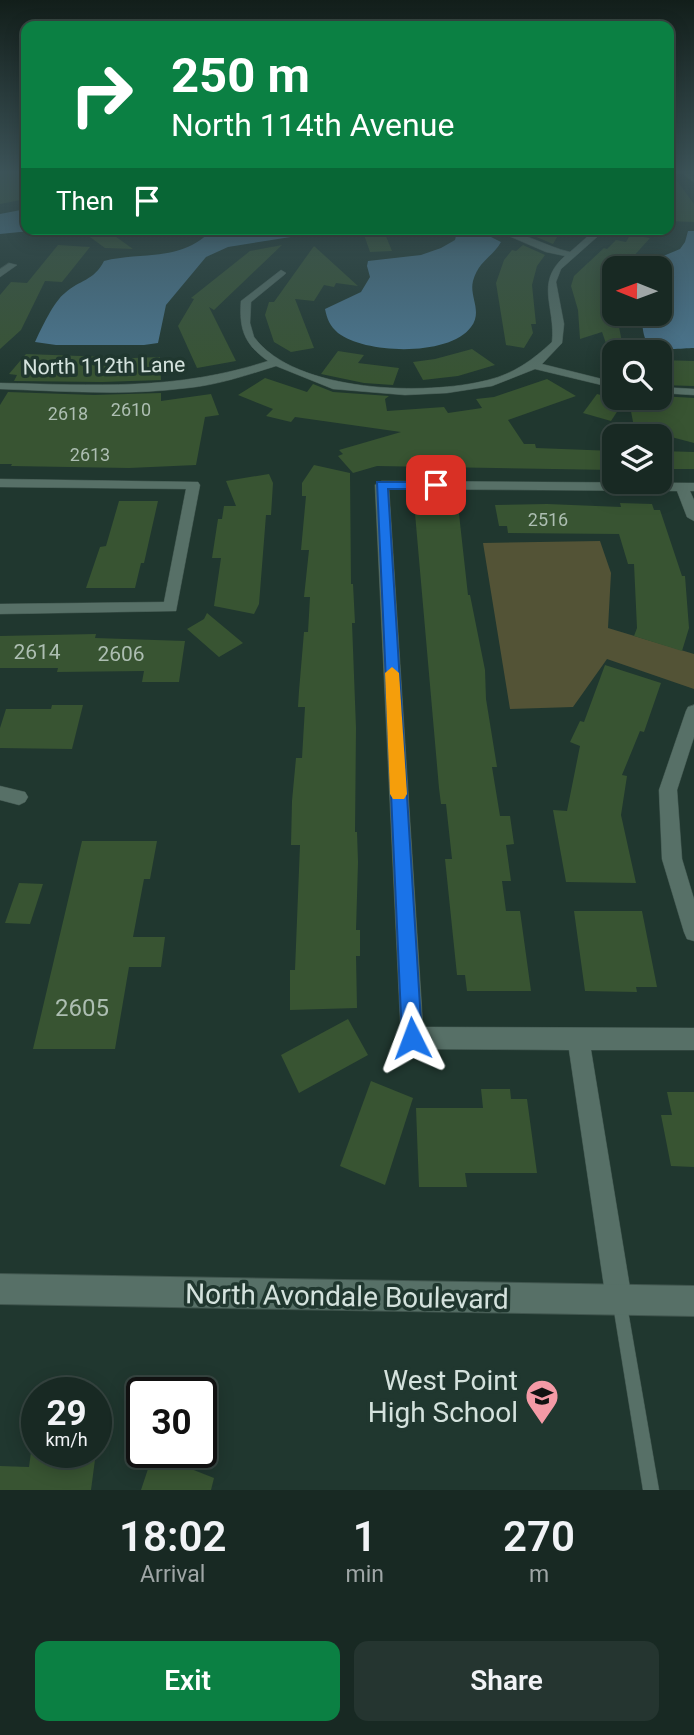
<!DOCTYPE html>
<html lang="en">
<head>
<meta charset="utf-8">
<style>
  body { margin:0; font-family:Roboto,sans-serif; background:#253530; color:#f1f3f6; height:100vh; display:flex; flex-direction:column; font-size:26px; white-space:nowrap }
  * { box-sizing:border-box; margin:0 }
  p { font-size:23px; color:#9fa6a6 }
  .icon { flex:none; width:38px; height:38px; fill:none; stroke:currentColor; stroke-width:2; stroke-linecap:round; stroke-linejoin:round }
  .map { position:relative; height:1490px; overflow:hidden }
  .details { display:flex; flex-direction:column; background:#182923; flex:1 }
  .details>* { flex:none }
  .banner { position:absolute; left:21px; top:21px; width:653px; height:214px; border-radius:14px; box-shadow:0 4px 18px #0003,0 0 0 2px #364541; background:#0b8043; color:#fff; overflow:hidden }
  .needle { width:46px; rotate:271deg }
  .controls { position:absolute; left:602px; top:256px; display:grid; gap:14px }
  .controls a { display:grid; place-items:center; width:70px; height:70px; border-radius:14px; background:#182923; box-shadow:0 4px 18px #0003,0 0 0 2px #364541; font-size:35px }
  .speed { position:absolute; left:21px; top:1377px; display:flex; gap:14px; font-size:35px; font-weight:700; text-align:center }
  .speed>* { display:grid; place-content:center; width:91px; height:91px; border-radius:50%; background:#182923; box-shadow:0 4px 18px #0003,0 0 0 2px #364541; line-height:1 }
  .speed small { font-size:18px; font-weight:400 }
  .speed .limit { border:4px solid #111; border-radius:10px; background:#fff; color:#111 }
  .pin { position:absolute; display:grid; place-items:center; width:60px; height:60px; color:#fff; margin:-30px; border-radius:14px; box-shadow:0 4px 10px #0006 }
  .me { position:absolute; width:77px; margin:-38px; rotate:357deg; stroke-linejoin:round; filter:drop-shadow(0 0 5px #0008) }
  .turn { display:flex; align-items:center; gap:24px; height:147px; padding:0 35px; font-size:32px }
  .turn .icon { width:91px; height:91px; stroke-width:2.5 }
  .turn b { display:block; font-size:49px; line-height:60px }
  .then { display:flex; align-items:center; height:66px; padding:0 35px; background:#0003; gap:14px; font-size:26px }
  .eta { display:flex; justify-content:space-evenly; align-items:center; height:119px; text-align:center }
  .eta b { font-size:42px; font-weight:600; line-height:49px }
  .primary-button { display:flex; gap:14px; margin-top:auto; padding:14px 35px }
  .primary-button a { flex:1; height:80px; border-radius:14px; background:#0b8043; color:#fff; font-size:28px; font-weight:600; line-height:80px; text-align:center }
  .primary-button a+a { background:#253530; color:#f1f3f6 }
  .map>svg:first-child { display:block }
  .green { fill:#535336 }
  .water { fill:#4d7994 }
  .building { fill:#385432 }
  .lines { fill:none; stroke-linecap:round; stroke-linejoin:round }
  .service-casing { stroke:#40554e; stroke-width:1 }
  .minor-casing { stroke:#40554e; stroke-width:1 }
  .secondary-casing { stroke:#40554e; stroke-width:2 }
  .service { fill:#577067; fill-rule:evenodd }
  .minor { fill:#577067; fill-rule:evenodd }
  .secondary { fill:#577067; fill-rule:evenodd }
  .route { fill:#1a73e8; stroke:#114b97; stroke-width:2 }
  .slow { fill:#f59e0b }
  .labels { text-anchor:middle; stroke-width:7; stroke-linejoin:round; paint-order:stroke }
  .far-number-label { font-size:18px; fill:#adbeb2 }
  .far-street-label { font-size:21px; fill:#d4e2dd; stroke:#20372f }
  .number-label { font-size:21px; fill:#adbeb2 }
  .near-number-label { font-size:24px; fill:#adbeb2 }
  .near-street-label { font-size:28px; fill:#d4e2dd; stroke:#20372f }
  .near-poi-label { font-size:28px; fill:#d4e2dd; stroke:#20372f; text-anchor:end }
</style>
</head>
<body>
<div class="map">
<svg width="694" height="1490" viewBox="0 0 694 1490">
  <rect width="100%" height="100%" fill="#20372f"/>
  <!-- green -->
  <path class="green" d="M600 541 611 573 608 628 694 654V689L607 659 573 707 510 709 483 543Z"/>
  <!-- water -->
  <g class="water">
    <path d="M26 209V229H50L0 234V214Z"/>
    <path d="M213 229H296L297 236 228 247 206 257 166 305 158 343 144 345H56L35 342C41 329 54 301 65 293 79 280 94 281 104 261 143 251 181 263 213 229Z"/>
    <path d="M462 229H475L501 242C492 258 479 260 473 281 469 297 483 311 471 327 449 357 365 354 338 333 330 326 327 319 325 309L361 292 370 277 367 266 368 261 421 255 441 248 455 240 457 232Z"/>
    <path d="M688 231H694V348C681 348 653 353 646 340 642 333 643 322 640 313H660V268H648L656 259 680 249 685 242Z"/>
  </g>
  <!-- building -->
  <g class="building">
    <path d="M0 174H26V199L0 204Z"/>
    <path d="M668 174H672L694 204V222L668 221Z"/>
    <path d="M79 229H105L133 249 105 248Z"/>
    <path d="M362 229H383L392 251 370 252Z"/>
    <path d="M542 229H546L560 232 553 244 534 236Z"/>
    <path d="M630 235 650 238 623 268H614L609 302 614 317H617L624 352H609L602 332 580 339 578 310 571 286 574 276 604 248 607 249 616 240 626 242Z"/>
    <path d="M58 245 90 247 62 282 45 281 21 330 0 349V295L11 282 27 283Z"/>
    <path d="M282 245 214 310 209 307 236 361 197 368 178 326 194 299 191 298 250 251Z"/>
    <path d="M523 245 545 255 537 266 532 285 536 324H531L533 333 524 348 506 345 496 283 504 260 512 250 516 251Z"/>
    <path d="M314 246 358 286 336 283 334 287 324 285 314 301 295 299 314 348 291 352 274 342 265 315 269 302H274Z"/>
    <path d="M472 349 495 365 458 376 423 380 413 362 435 359Z"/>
    <path d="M338 351 364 355 358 363 399 368 393 385 364 383 321 374Z"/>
    <path d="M26 354 107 357 106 359 160 357 161 380 102 382 14 381 17 375 9 374Z"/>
    <path d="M660 360 694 361V386L660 385Z"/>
    <path d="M265 378 307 392 313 384 333 392 389 396 385 399 387 411 444 407 448 413 482 408 476 399 494 397 547 379 576 396 508 420 524 444H535L536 448 614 451V470L377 466 353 473 338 456 343 454 339 450 401 432 295 417 291 422 266 416 273 409 238 395Z"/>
    <path d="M8 392 94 395 161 393V401L211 394 219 415 205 417 196 465 129 468 11 466 12 464H0V405Z"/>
    <path d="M597 394 624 401 611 421 583 413Z"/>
    <path d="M660 396 694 398V443L660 434V428L634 427 629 401 660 403Z"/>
    <path d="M660 451 694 452V469H660Z"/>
    <path d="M314 465 350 473 351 584H353L355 623H352L356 728 355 832H357L358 862 356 930H360V956H356L357 1008 290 1010V970H295L300 845H291L292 801 296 758H302L305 707H298L299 691 304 632H308L310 597H304L309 550H301L306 496H302V483Z"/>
    <path d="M269 474 273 483 271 515H266L259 604 254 614 214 606 221 558H212L218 519H222L224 506H236L226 481Z"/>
    <path d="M119 501H158L144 563H141L135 588H86L100 547 106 546Z"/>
    <path d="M414 502H449V505H458L468 595H470L485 670 486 699 497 767H492L500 816H510L514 844 506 845 511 881H502L506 911H520L531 991H467L465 975H457L445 859H452L446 804H441L439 788Z"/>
    <path d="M620 503 652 504 654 510H660L682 576H685L689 628 682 651 634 636 637 628 634 564H628L619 534 508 533 507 526H499L495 505 547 504 621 507Z"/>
    <path d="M207 613 243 643 219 657 187 629 204 619Z"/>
    <path d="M96 634 95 638 185 641 179 682H142L144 671 57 672 58 668H0V636Z"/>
    <path d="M605 665 661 683 644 732 640 731 622 775 627 776 621 815 636 883 566 882 553 810 567 811 580 746 570 742 580 721 584 722Z"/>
    <path d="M52 705H83L72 749 0 748V728L6 709H51Z"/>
    <path d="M82 841H157L150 879H144L133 937H165L161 967H129L115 1049H33Z"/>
    <path d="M19 883 43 884 30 924 5 923Z"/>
    <path d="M574 911H642L657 987H636L637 992 585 991Z"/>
    <path d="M348 1019 368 1055 299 1093 281 1055Z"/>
    <path d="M371 1081 413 1098 385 1185 340 1166Z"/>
    <path d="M481 1089H510L511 1099H527L537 1173H465L467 1187H419L416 1108H483Z"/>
    <path d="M667 1092H694V1167L671 1166 661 1115H672Z"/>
    <path d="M31 1452H96L91 1490H0V1466L29 1467Z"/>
    <path d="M153 1454 214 1478 211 1490H141Z"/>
  </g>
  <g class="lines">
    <defs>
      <path id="service" d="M620 1298 625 1300 627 1305 659 1490H643L613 1305 615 1300Z"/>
      <g id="minor">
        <path d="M683 174H692L694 182Z"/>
        <path d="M493 229C519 229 544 246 570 252L596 229H606L561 269 556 282 564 324 562 343 542 364 614 382V388L535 369 492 386 447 393 405 395 333 389 276 366C247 375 218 385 187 388 126 396 62 391 0 389V383C95 385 176 391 268 361 244 344 239 329 241 301L281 270 286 273 284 275 251 302 250 323 254 337C295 393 427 396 488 380 513 374 533 360 552 342 556 307 534 283 565 256L546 252Z"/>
        <path d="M9 263 17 265 0 277V269Z"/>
        <path d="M660 387 694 389V395L660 393Z"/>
        <path d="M0 479 198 482 200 485 176 611 0 614V604L164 602 186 489 0 487Z"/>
        <path d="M382 481 694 483V491H690L694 500V521L687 517 677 491 389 489 423 1027 694 1028V1050H591L632 1300 629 1310 619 1313 609 1310 606 1300 569 1050 412 1049 404 1046 401 1038 375 485Z"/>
        <path d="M694 705V737L677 790 682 859 694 899V941L687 939 684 932 662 859 659 790 686 711 688 707Z"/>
        <path d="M0 786 25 792 28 797 25 802 19 805 0 800Z"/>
      </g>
      <path id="secondary" d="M0 1274 694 1286V1316L0 1304Z"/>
    </defs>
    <!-- service casing -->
    <use href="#service" class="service-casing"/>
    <!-- minor casing -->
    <use href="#minor" class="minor-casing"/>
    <!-- secondary casing -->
    <use href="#secondary" class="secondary-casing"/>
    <!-- service -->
    <use href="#service" class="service"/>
    <!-- minor -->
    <use href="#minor" class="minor"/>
    <!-- secondary -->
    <use href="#secondary" class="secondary"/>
  </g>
  <!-- sky -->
  <linearGradient id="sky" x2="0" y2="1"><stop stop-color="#121e1a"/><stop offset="0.45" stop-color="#3c5358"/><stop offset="1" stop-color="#3c5358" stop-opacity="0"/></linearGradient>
  <rect width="694" height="383" fill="url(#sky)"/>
  <!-- route -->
  <path class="route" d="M377 482H436L442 485 436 489H388L422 1038 419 1045 412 1048 405 1045 402 1038Z"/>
  <!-- slow -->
  <path class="slow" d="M392 667 399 673 407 794 404 799H393L390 794 385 673Z"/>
  <!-- icons -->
  <defs>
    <symbol id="school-pin" viewBox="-11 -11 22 30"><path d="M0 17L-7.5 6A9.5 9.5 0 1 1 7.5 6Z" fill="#f49aa6" stroke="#20372f"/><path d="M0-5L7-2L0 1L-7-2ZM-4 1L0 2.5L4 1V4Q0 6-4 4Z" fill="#111"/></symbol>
  </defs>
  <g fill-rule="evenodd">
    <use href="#school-pin" x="523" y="1377" width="38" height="52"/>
  </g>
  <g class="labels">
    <!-- far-number labels -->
    <g class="far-number-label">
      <text x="131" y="416">2610</text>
      <text x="68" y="420">2618</text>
      <text x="90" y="461">2613</text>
      <text x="548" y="526">2516</text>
    </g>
    <!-- far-street labels -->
    <g class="far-street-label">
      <text transform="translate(104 366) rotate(-1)" y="7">North 112th Lane</text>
    </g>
    <!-- number labels -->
    <g class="number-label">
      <text x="37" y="659">2614</text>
      <text x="121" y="661">2606</text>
    </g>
    <!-- near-number labels -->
    <g class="near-number-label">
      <text x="82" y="1016">2605</text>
    </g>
    <!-- near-street labels -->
    <g class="near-street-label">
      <text transform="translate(347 1296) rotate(1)" y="10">North Avondale Boulevard</text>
    </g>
    <!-- near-poi labels -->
    <g class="near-poi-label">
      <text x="518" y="1390">West Point<tspan x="518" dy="32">High School</tspan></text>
    </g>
  </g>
</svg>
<div class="controls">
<a><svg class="needle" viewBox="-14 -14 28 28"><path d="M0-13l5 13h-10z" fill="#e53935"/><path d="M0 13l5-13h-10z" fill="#9fa6a6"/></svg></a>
<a><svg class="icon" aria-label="search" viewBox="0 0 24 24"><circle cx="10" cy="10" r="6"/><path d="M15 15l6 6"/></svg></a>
<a><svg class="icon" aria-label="layers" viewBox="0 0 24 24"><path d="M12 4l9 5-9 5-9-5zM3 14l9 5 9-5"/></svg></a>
</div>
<div class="speed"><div>29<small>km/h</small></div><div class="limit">30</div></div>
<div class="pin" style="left:436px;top:485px;background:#d93025"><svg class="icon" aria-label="arrive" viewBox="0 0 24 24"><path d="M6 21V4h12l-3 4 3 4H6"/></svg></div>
<svg class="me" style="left:412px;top:1038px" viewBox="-20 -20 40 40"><path d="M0-17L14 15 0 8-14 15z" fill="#1a73e8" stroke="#fff" stroke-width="4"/></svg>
<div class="banner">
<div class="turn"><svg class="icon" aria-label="right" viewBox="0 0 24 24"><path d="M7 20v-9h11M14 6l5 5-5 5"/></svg><div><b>250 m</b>North 114th Avenue</div></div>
<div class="then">Then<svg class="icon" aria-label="arrive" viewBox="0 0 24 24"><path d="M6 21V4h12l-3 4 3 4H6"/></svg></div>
</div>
</div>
<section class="details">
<div class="eta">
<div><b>18:02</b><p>Arrival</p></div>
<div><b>1</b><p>min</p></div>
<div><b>270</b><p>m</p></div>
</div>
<div class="primary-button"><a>Exit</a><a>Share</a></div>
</section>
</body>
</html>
